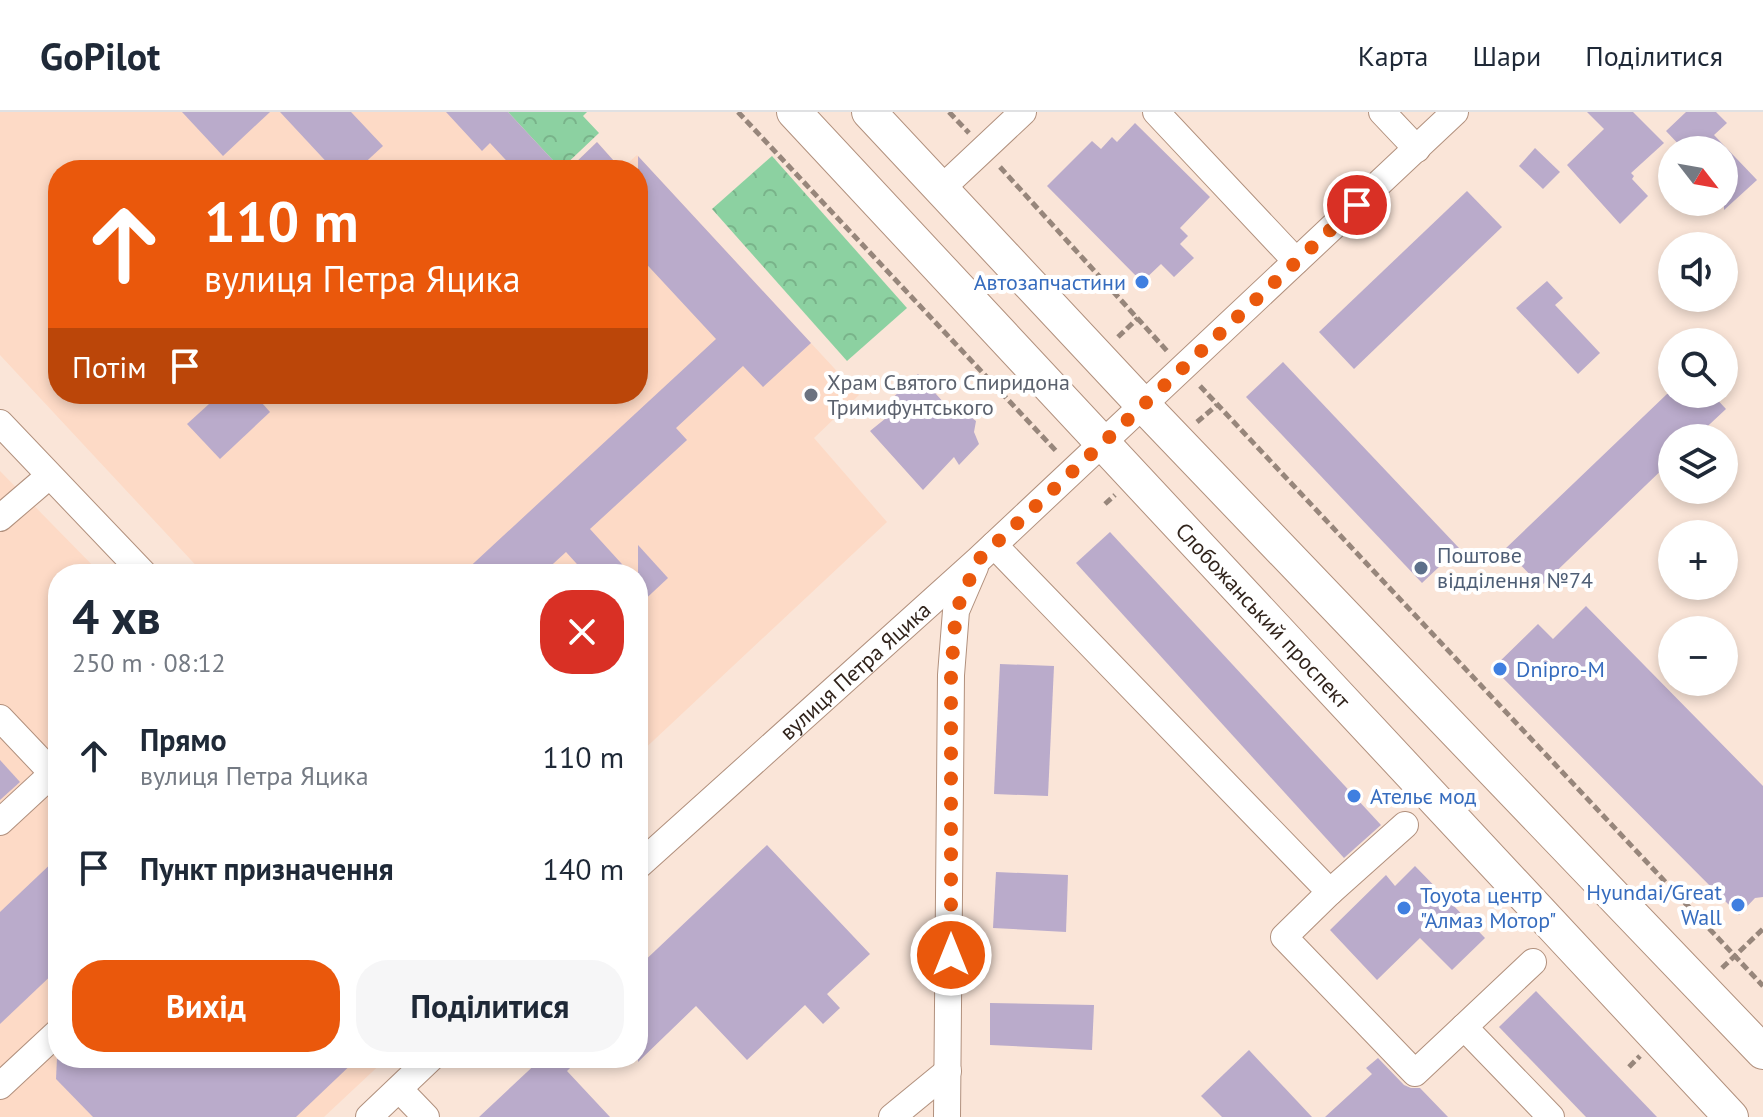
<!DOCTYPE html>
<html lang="uk">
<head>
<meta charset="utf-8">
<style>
  body { margin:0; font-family:"PT Sans",sans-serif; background:#f6f6f7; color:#1f2937; height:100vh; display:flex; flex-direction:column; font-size:30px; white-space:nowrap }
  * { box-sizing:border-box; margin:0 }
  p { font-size:26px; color:#747a83 }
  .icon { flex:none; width:44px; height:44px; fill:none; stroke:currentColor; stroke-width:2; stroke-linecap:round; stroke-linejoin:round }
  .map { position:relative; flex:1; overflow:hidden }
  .sheet { position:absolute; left:48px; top:452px; width:600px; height:504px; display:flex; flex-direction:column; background:#fff; border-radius:32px; box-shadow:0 4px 12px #0003 }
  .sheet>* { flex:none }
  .top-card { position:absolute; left:48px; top:48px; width:600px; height:244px; border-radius:32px; box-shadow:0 4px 12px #0003; background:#ea580c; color:#fff; overflow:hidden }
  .needle { width:52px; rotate:121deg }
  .controls { position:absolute; left:1658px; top:24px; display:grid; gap:16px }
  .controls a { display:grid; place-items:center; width:80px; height:80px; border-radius:50%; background:#fff; box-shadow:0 4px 12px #0003; font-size:40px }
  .pin { position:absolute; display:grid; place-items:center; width:68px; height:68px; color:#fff; margin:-34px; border:4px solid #fff; border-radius:50%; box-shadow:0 2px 8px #0007 }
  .me { position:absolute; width:88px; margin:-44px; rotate:0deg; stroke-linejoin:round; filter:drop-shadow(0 0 6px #0008) }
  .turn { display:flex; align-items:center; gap:28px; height:168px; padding:0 24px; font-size:36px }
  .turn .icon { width:104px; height:104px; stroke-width:2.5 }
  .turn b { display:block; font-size:56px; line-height:68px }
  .then { display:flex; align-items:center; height:76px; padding:0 24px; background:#0003; gap:16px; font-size:30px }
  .round { display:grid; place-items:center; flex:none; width:84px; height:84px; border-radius:32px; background:#f6f6f7 }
  .headline { display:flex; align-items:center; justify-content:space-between; height:136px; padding:0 24px }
  h1 { font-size:48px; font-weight:700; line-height:60px }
  .action { display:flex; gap:16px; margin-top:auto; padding:16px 24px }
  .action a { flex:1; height:92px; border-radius:32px; background:#ea580c; color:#fff; font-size:32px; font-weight:700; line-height:92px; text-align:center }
  .action a+a { background:#f6f6f7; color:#1f2937 }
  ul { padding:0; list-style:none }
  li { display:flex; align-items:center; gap:24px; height:112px; padding:0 24px }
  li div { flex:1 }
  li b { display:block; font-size:30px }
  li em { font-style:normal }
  header { display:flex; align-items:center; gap:48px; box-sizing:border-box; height:112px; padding:0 40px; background:#fff; border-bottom:2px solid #e0e1e3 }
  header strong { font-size:38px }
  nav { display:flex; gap:44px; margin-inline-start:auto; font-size:28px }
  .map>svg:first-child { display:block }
  .built { fill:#fddac6 }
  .forest { fill:url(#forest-crowns) }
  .building { fill:#baabcb }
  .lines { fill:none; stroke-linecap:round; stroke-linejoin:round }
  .minor-casing { stroke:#b1907d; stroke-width:28 }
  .major-casing { stroke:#b1907d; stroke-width:36 }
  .path { stroke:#97867b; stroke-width:5; stroke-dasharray:8 4; stroke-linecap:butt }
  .minor { stroke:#fff; stroke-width:26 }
  .major { stroke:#fff; stroke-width:34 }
  .route { stroke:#ea580c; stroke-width:14; stroke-dasharray:0 25.2 }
  .shop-dot { fill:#3f7fe0; stroke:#fff; stroke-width:3 }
  .worship-dot { fill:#6b7280; stroke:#fff; stroke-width:3 }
  .service-dot { fill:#5c6f8a; stroke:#fff; stroke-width:3 }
  .labels { text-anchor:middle; stroke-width:8; stroke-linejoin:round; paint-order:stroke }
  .shop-label { font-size:22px; fill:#366cbe; stroke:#fff; text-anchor:start }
  .worship-label { font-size:22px; fill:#5b616d; stroke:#fff; text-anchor:start }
  .service-label { font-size:22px; fill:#4e5e75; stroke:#fff; text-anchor:start }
  .street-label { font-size:22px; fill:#31241c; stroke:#fff }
</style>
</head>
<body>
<header>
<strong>GoPilot</strong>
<nav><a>Карта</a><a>Шари</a><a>Поділитися</a></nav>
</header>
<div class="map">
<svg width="1763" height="1005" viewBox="0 0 1763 1005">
  <defs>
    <pattern id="forest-crowns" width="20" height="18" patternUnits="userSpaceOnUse" patternTransform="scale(2)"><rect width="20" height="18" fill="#8cd1a1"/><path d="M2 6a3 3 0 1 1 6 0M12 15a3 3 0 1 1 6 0" fill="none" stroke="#79b38a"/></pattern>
  </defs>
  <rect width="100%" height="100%" fill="#fae5d8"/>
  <!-- built -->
  <g class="built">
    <path d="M0 0H508L562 58H58V282H638V58H584L576 50 597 30 621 57 637 43 859 283 814 326 887 410 638 643V462H204L0 243Z"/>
    <path d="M0 359 101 462H58V946H387L324 1005H0Z"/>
  </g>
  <!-- forest -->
  <g class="forest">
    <path d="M508 0H587L583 4 599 21 561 57Z"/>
    <path d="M772 44 907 196 847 249 712 97Z"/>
  </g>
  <!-- building -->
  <g class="building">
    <path d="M182 0H270L223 44Z"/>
    <path d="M280 0H351L383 34 357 58H334Z"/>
    <path d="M446 0H508L562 58H515L490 31 482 39Z"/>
    <path d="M1587 0H1633L1664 31 1631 61 1634 64 1632 67 1648 84 1620 112 1567 53 1604 17Z"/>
    <path d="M1686 0H1716L1727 11 1714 23 1757 68 1724 98V38H1684L1666 19Z"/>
    <path d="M1135 11 1210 85 1180 116 1188 124 1180 132 1194 146 1174 165 1161 152 1142 170 1047 74 1092 29 1101 37 1112 25 1117 30Z"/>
    <path d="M597 30 622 58H568Z"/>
    <path d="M1535 36 1560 60 1543 77 1519 54Z"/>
    <path d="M638 44 811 231 763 275 743 254 676 316 687 328 590 417 631 462H586L566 440 542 462H462L716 227 638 143Z"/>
    <path d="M1467 79 1502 115 1354 257 1319 220Z"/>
    <path d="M1547 169 1563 186 1555 193 1600 241 1578 262 1516 196Z"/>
    <path d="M1283 250 1459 436 1422 471 1246 285Z"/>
    <path d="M918 262 954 302H967L976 309 974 320 979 332 959 353 954 345 923 378 870 319 891 302 884 294Z"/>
    <path d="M220 282H254L270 300 220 347 187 312Z"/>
    <path d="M1667 282H1712L1726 297 1695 326H1672V348L1541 474 1505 437Z"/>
    <path d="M1110 420 1381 713 1344 746 1076 451Z"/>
    <path d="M638 433 668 466 638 494Z"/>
    <path d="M1586 494 1763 674V785L1755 786 1739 803 1493 556 1538 512 1553 527Z"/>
    <path d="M1000 552 1054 554 1048 684 994 682Z"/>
    <path d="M0 648 20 670 0 688Z"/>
    <path d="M767 733 870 842 827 882 840 896 823 912 805 893 747 948 696 894 638 950V855Z"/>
    <path d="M58 745V857L0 912V800Z"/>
    <path d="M1415 754 1485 826 1452 858 1420 826 1377 868 1330 818 1386 763 1395 774Z"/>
    <path d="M996 760 1068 763 1066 820 993 816Z"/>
    <path d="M1536 879 1657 1005H1586L1499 915Z"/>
    <path d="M990 891 1094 893 1092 938 990 933Z"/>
    <path d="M1249 938 1312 1005H1222L1201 984Z"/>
    <path d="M57 946H358L296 1005H93L56 967Z"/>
    <path d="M542 946H580L567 959 610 1005H479Z"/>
    <path d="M1378 946 1404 973 1411 976H1420L1448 1005H1325L1372 962 1366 956Z"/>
  </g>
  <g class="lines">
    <defs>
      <g id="minor">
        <path d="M1156 0 1296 149"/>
        <path d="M1382 0 1417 37"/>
        <path d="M941 77 1023 0"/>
        <path d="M0 311 144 462"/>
        <path d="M0 406 49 364"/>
        <path d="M994 433 1330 780 1284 825 1415 961 1464 915 1551 1005"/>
        <path d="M0 606 58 667"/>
        <path d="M0 710 53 661"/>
        <path id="s1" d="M638 754 978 448 1455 0"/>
        <path d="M1330 780 1405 713"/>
        <path d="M1464 915 1533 850"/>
        <path d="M0 974 58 920"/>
        <path d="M399 977 426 1005"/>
        <path d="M369 1005 431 946"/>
        <path d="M892 1005 948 959"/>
        <path d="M947 1005 951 563 956 499 975 455"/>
      </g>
      <g id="major">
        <path id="s2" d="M794 0 1731 1005"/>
        <path d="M869 0 1143 293 1763 940"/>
      </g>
    </defs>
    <!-- minor casing -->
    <use href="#minor" class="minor-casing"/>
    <!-- major casing -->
    <use href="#major" class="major-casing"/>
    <!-- path -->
    <g class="path">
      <path d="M738 0 1057 340"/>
      <path d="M949 0 969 21"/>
      <path d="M1000 55 1168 240"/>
      <path d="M1118 225 1138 206"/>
      <path d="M1200 274 1763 874"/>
      <path d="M1197 310 1217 293"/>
      <path d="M1105 392 1115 383"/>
      <path d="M1722 856 1763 817"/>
      <path d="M1629 955 1640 944"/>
    </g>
    <!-- minor -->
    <use href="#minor" class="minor"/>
    <!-- major -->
    <use href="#major" class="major"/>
  </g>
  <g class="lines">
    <!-- route -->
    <path class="route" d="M951 843V563L956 499 978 448 1357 93"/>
  </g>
  <!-- markers -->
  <g class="shop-dot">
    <circle cx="1142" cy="170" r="8"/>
    <circle cx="1500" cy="557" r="8"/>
    <circle cx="1354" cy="684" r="8"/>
    <circle cx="1738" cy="793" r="8"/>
    <circle cx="1404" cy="796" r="8"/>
  </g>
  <circle class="worship-dot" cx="811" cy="283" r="8"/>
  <circle class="service-dot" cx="1421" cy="456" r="8"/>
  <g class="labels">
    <!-- shop labels -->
    <g class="shop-label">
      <text x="1126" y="178" text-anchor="end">Автозапчастини</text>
      <text x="1516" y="565">Dnipro-M</text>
      <text x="1370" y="692">Ательє мод</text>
      <text x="1722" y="788" text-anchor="end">Hyundai/Great<tspan x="1722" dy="25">Wall</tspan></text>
      <text x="1420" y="791">Toyota центр<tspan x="1420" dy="25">"Алмаз Мотор"</tspan></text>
    </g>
    <!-- worship labels -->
    <g class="worship-label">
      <text x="827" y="278">Храм Святого Спиридона<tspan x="827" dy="25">Тримифунтського</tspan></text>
    </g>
    <!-- service labels -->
    <g class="service-label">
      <text x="1437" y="451">Поштове<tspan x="1437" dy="25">відділення №74</tspan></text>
    </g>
    <!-- street labels -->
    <g class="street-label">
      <text dy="8" stroke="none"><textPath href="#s2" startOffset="688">Слобожанський проспект</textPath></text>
      <text dy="8" stroke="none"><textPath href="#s1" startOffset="292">вулиця Петра Яцика</textPath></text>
    </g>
  </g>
</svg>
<div class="controls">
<a><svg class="needle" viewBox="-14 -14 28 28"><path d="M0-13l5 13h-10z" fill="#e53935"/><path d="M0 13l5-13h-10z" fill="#747a83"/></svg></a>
<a><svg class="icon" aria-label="sound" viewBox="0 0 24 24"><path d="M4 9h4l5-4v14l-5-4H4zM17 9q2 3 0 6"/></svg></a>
<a><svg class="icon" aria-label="search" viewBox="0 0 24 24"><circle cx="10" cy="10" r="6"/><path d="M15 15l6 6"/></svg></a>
<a><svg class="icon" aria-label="layers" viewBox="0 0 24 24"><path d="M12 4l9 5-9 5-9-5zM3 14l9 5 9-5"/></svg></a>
<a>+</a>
<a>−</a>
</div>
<div class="pin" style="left:1357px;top:93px;background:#d93025"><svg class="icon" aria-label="arrive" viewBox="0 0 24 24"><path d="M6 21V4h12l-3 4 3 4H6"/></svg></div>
<svg class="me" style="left:951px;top:843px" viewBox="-20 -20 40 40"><circle r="17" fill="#ea580c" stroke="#fff" stroke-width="3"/><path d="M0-11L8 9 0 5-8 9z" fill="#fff"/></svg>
<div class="top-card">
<div class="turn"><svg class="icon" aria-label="ahead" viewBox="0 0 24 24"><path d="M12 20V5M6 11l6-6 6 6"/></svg><div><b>110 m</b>вулиця Петра Яцика</div></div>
<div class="then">Потім<svg class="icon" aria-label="arrive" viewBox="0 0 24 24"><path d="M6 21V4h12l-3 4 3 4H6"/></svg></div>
</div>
<section class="sheet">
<div class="headline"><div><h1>4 хв</h1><p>250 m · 08:12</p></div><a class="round" style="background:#d93025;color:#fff"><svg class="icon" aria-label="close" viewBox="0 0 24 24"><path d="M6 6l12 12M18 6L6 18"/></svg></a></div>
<ul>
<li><svg class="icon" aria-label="ahead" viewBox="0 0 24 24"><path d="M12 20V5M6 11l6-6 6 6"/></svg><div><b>Прямо</b><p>вулиця Петра Яцика</p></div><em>110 m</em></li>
<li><svg class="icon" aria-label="arrive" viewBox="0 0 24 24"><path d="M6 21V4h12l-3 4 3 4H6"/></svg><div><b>Пункт призначення</b></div><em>140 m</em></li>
</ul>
<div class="action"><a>Вихід</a><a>Поділитися</a></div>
</section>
</div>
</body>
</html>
